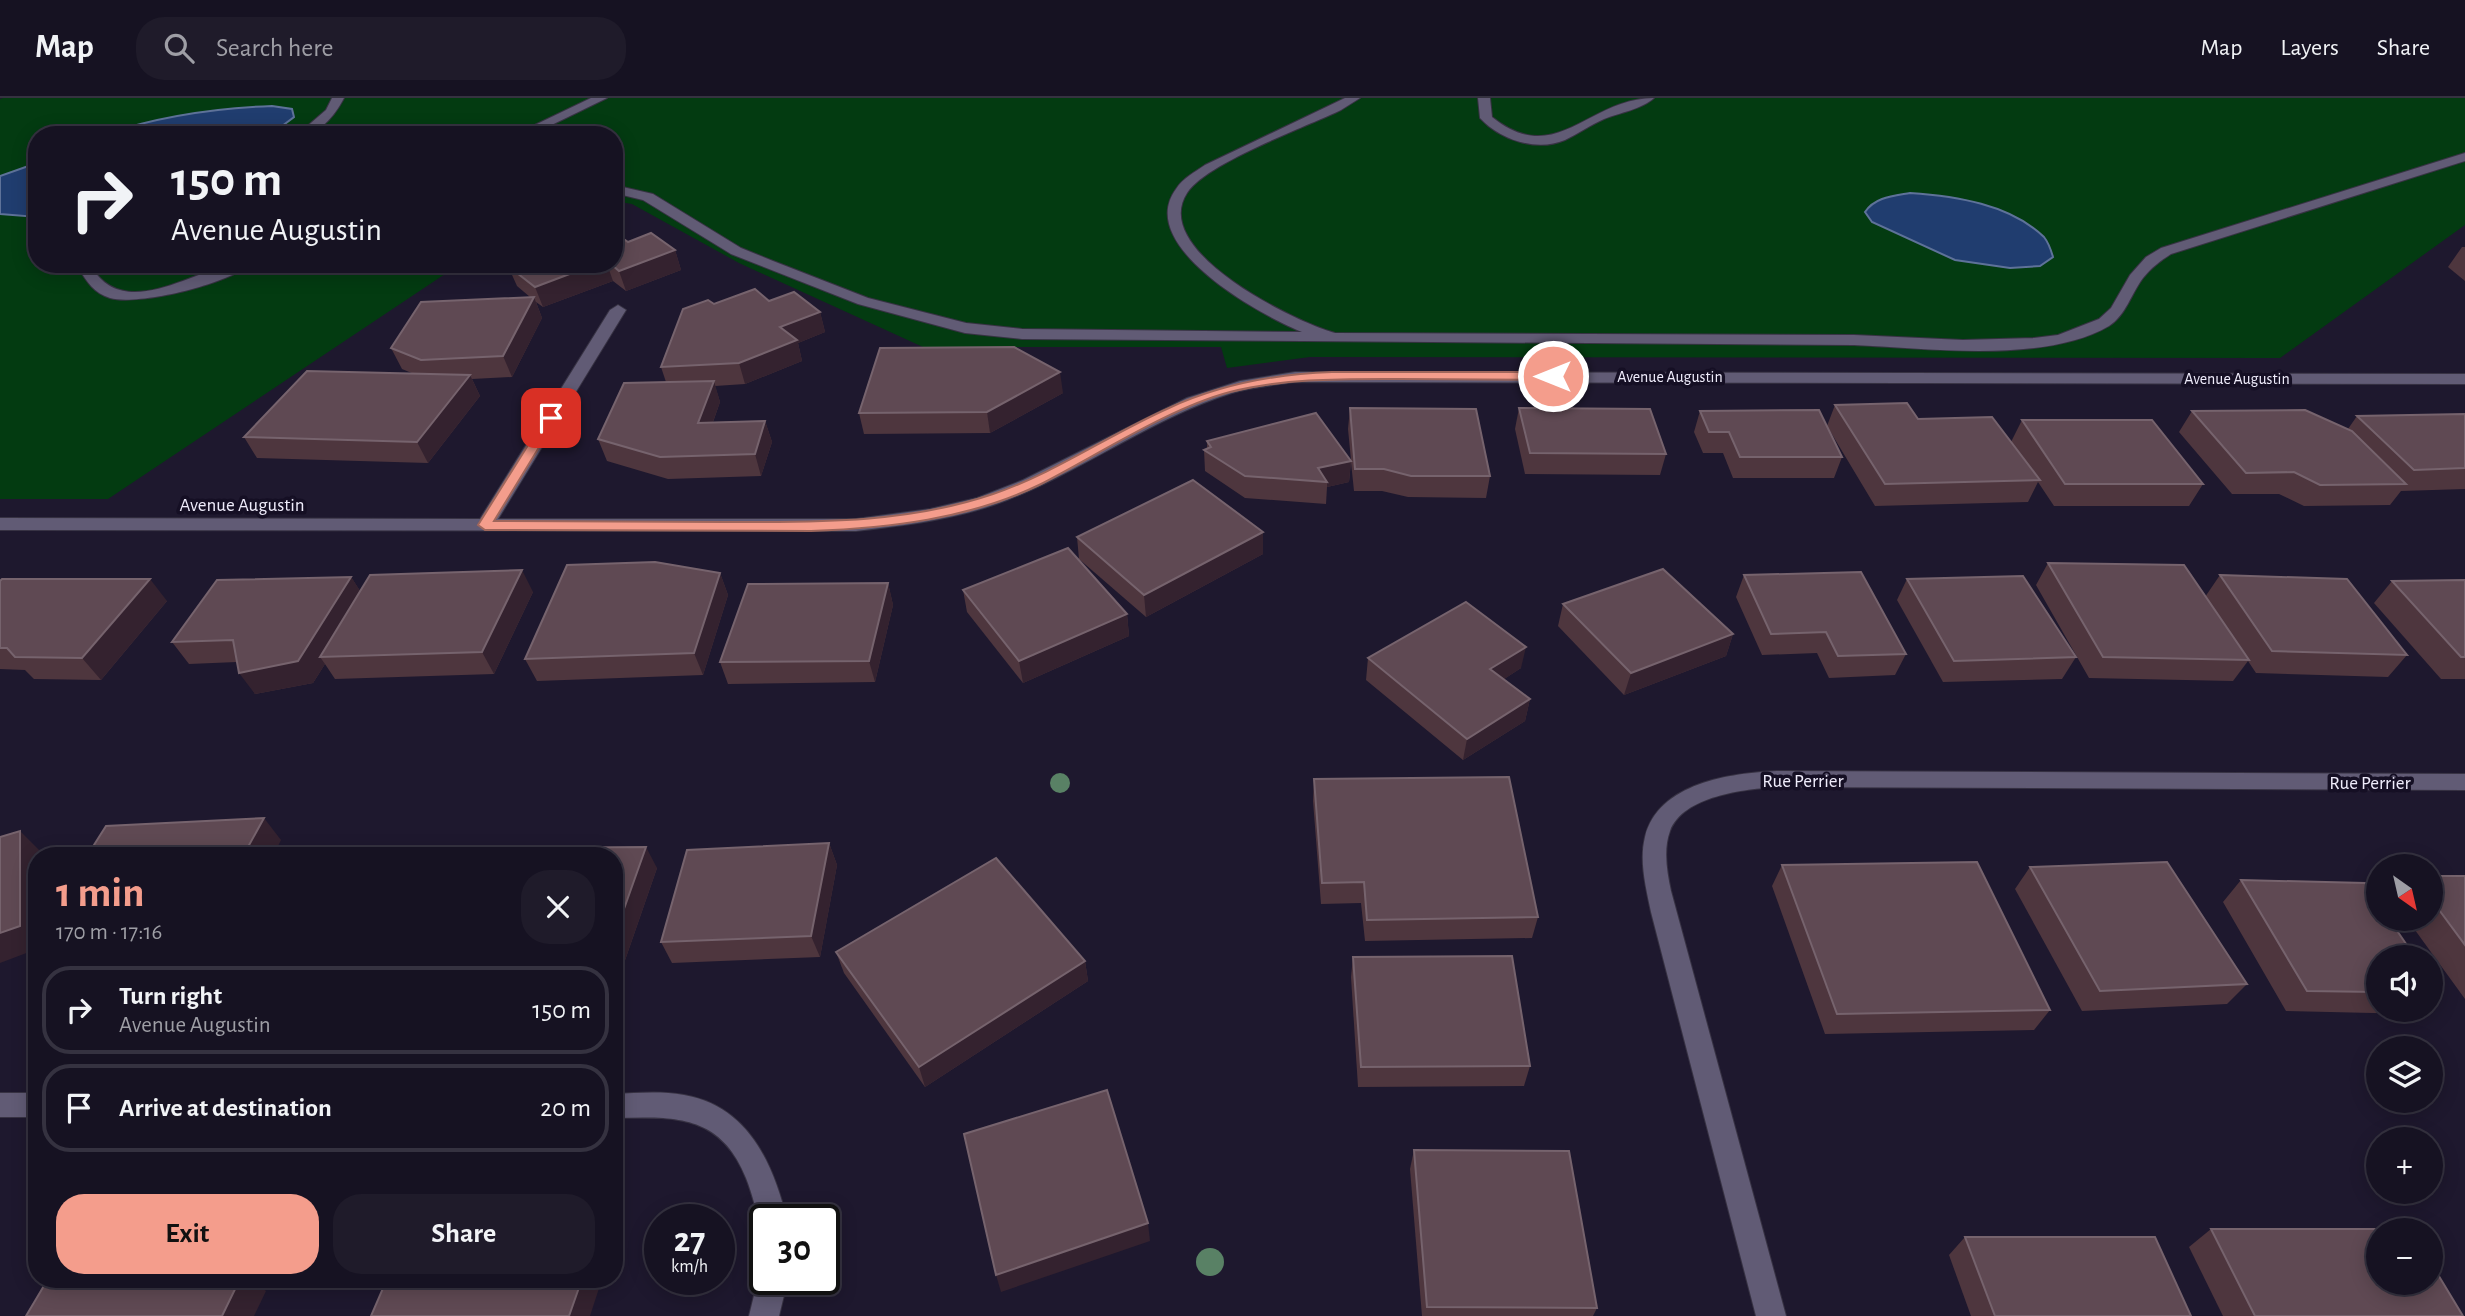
<!DOCTYPE html>
<html lang="en">
<head>
<meta charset="utf-8">
<style>
  body { margin:0; font-family:"Alegreya Sans",sans-serif; background:#1f1b2a; color:#f1f3f6; height:100vh; display:flex; flex-direction:column; font-size:26px; white-space:nowrap }
  * { box-sizing:border-box; margin:0 }
  p { font-size:23px; color:#9e9ea5 }
  .icon { flex:none; width:38px; height:38px; fill:none; stroke:currentColor; stroke-width:2; stroke-linecap:round; stroke-linejoin:round }
  .map { position:relative; flex:1; overflow:hidden }
  .sheet { position:absolute; left:28px; top:749px; width:595px; height:441px; display:flex; flex-direction:column; background:#161222; border-radius:28px; box-shadow:0 4px 18px #0003,0 0 0 2px #353240 }
  .sheet>* { flex:none }
  .top-card { position:absolute; left:28px; top:28px; width:595px; height:147px; border-radius:28px; box-shadow:0 4px 18px #0003,0 0 0 2px #353240; background:#161222; color:#f1f3f6; overflow:hidden }
  .needle { width:46px; rotate:146deg }
  .tools { position:absolute; left:2366px; top:756px; display:grid; gap:14px }
  .tools a { display:grid; place-items:center; width:77px; height:77px; border-radius:50%; background:#161222; box-shadow:0 4px 18px #0003,0 0 0 2px #353240; font-size:35px }
  .speed { position:absolute; left:644px; top:1106px; display:flex; gap:14px; font-size:35px; font-weight:700; text-align:center }
  .speed>* { display:grid; place-content:center; width:91px; height:91px; border-radius:50%; background:#161222; box-shadow:0 4px 18px #0003,0 0 0 2px #353240; line-height:1 }
  .speed small { font-size:18px; font-weight:400 }
  .speed .limit { border:4px solid #111; border-radius:10px; background:#fff; color:#111 }
  .pin { position:absolute; display:grid; place-items:center; width:60px; height:60px; color:#fff; margin:-30px; border-radius:14px; box-shadow:0 4px 10px #0006 }
  .me { position:absolute; width:77px; margin:-38px; rotate:270deg; stroke-linejoin:round; filter:drop-shadow(0 0 5px #0008) }
  .turn { display:flex; align-items:center; gap:24px; height:147px; padding:0 28px; font-size:32px }
  .turn .icon { width:91px; height:91px; stroke-width:2.5 }
  .turn b { display:block; font-size:49px; line-height:60px }
  .round { display:grid; place-items:center; flex:none; width:74px; height:74px; border-radius:28px; background:#1f1b2a }
  .summary { display:flex; align-items:center; justify-content:space-between; height:119px; padding:0 28px }
  h1 { font-size:42px; font-weight:700; line-height:52px; color:#f49d8c }
  .cta { display:flex; gap:14px; margin-top:auto; padding:14px 28px }
  .cta a { flex:1; height:80px; border-radius:28px; background:#f49d8c; color:#111; font-size:28px; font-weight:700; line-height:80px; text-align:center }
  .cta a+a { background:#1f1b2a; color:#f1f3f6 }
  ul { padding:0; list-style:none }
  li { display:flex; align-items:center; gap:21px; height:88px; margin:0 14px 10px; padding:0 14px; border:4px solid #353240; border-radius:28px }
  li div { flex:1 }
  li b { display:block; font-size:26px }
  li em { font-style:normal }
  header { display:flex; align-items:center; gap:42px; box-sizing:border-box; height:98px; padding:0 35px; background:#161222; border-bottom:2px solid #353240 }
  header strong { font-size:33px }
  nav { display:flex; gap:38px; margin-inline-start:auto; font-size:24px }
  .search { width:490px; height:63px; background:#1f1b2a; display:flex; align-items:center; gap:18px; box-sizing:border-box; padding:0 24px; border-radius:28px; color:#9e9ea5; font-size:26px }
  .map>svg:first-child { display:block }
  .green { fill:#033b11 }
  .water { fill:#203d6f; stroke:#5e7299; stroke-width:2 }
  .lines { fill:none; stroke-linecap:round; stroke-linejoin:round }
  .lane-casing { stroke:#373243; stroke-width:2 }
  .street-casing { stroke:#373243; stroke-width:2 }
  .lane { fill:#615b75; fill-rule:evenodd }
  .street { fill:#615b75; fill-rule:evenodd }
  .tree { fill:#598165 }
  .wall { fill:#4e363e }
  .shaded-wall { fill:#34222f }
  .building { fill:#5f4953; stroke:#76636d; stroke-width:2 }
  .route { fill:#f49d8c; stroke:#9f665b; stroke-width:2 }
  .labels { text-anchor:middle; stroke-width:7; stroke-linejoin:round; paint-order:stroke }
  .far-street-label { font-size:16px; fill:#efecfb; stroke:#150f24 }
  .street-label { font-size:19px; fill:#efecfb; stroke:#150f24 }
</style>
</head>
<body>
<header>
<strong>Map</strong>
<div class="search"><svg class="icon" aria-label="search" viewBox="0 0 24 24"><circle cx="10" cy="10" r="6"/><path d="M15 15l6 6"/></svg>Search here</div>
<nav><a>Map</a><a>Layers</a><a>Share</a></nav>
</header>
<div class="map">
<svg width="2465" height="1218" viewBox="0 0 2465 1218">
  <rect width="100%" height="100%" fill="#1e182e"/>
  <!-- green -->
  <path class="green" d="M3 0H2465V127L2280 260 1310 259 1227 270 1221 249H923L739 165 632 106 614 103V37H37V166H460L108 401H0V1Z"/>
  <!-- water -->
  <g class="water">
    <path d="M272 8 292 11 294 19 270 37H103C156 19 216 10 272 8Z"/>
    <path d="M37 65V119L0 116V78Z"/>
    <path d="M1910 95C1955 98 2010 106 2044 139 2048 144 2051 152 2053 159L2040 168 2010 170 1955 162 1872 124 1865 114C1875 99 1893 98 1910 95Z"/>
  </g>
  <g class="lines">
    <defs>
      <g id="lane">
        <path d="M332 0H344C334 19 319 37 297 37L326 12Z"/>
        <path d="M591 0H607L531 37H514Z"/>
        <path d="M1345 0H1360L1341 12C1306 29 1206 65 1187 95 1149 153 1295 224 1335 235L1854 237 1963 242 2034 240 2058 237 2099 221 2111 210 2130 177 2146 159 2161 150 2465 55V63L2171 156C2160 163 2151 170 2143 180 2131 196 2126 217 2109 228 2044 266 1927 250 1854 247L1022 241 965 235 858 206 731 156 643 102 614 95V87L653 96 741 150 773 163 868 200 966 225 1022 231 1302 234C1262 218 1134 148 1176 91 1183 80 1195 74 1205 67Z"/>
        <path d="M1478 0H1490L1492 19C1556 71 1588 0 1654 0 1642 11 1619 15 1604 21 1590 27 1578 36 1565 42 1537 54 1500 42 1480 20Z"/>
        <path d="M81 166H95L93 171C124 220 187 177 228 167 235 165 243 166 250 166 229 186 138 208 110 200 94 195 87 184 79 171Z"/>
      </g>
      <g id="street">
        <path d="M618 207 626 212 498 421H856L930 411 977 400 1023 382 1187 300 1240 283 1295 274 2465 276V286L1295 284C1274 287 1252 289 1232 295 1152 320 1084 372 1007 402 959 421 907 427 856 433L0 432V420L480 421 610 212Z"/>
        <path d="M1777 673 2465 676V692L1777 689C1745 691 1683 698 1670 733 1663 752 1667 774 1671 793L1786 1218H1756L1651 814C1646 790 1639 763 1645 739 1658 685 1731 675 1777 673Z"/>
        <rect x="0" y="995" width="37" height="24"/>
        <path d="M614 996C638 995 661 993 684 997 748 1008 773 1065 787 1122H765L763 1132C756 1115 753 1097 746 1080 720 1015 673 1019 614 1020Z"/>
        <path d="M765 1170V1181H788L779 1218H749L758 1181Z"/>
      </g>
    </defs>
    <!-- lane casing -->
    <use href="#lane" class="lane-casing"/>
    <!-- street casing -->
    <use href="#street" class="street-casing"/>
    <!-- lane -->
    <use href="#lane" class="lane"/>
    <!-- street -->
    <use href="#street" class="street"/>
  </g>
  <!-- trees -->
  <g class="tree">
    <circle cx="1060" cy="685" r="10"/>
    <circle cx="1210" cy="1164" r="14"/>
  </g>
  <!-- wall -->
  <g class="wall">
    <path d="M628 144 675 152 681 172 626 193 613 183 543 209 536 204 542 220 512 279 472 281 480 298 428 365 257 360 244 339 414 276 402 271 391 250 530 199 517 188 508 168 514 166H614Z"/>
    <path d="M2462 149H2465V183L2448 169Z"/>
    <path d="M769 203 820 214 825 234 798 245 802 263 745 286 715 288 720 304 713 324 765 323 772 344 761 378 668 381 607 363 598 341 666 284 661 269 714 206Z"/>
    <path d="M1063 295 990 335 864 336 859 315Z"/>
    <path d="M1835 307 1918 321 2011 344 2022 322 2203 386 2189 408H2054L2038 384 2028 404 1875 408 1827 328Z"/>
    <path d="M1350 310 1490 378 1486 400 1408 399 1382 393H1354L1351 364 1349 384 1327 389 1326 406 1245 400 1205 373 1204 352 1207 350V343L1351 362 1348 331Z"/>
    <path d="M1519 310 1666 356 1660 377 1525 376 1515 331Z"/>
    <path d="M1700 313 1842 359 1834 380H1733L1723 355H1703L1694 334Z"/>
    <path d="M2192 313 2348 331 2357 318 2465 316V391L2401 393 2390 407 2304 408 2279 396H2232L2179 334Z"/>
    <path d="M1077 439 1263 456 1146 519 1079 461Z"/>
    <path d="M2048 465 2205 499 2220 477 2407 557 2388 579 2256 575 2248 563 2233 583 2089 580 2036 487Z"/>
    <path d="M720 475 728 497 703 577 537 583 525 561Z"/>
    <path d="M1744 477 1906 556 1895 577 1829 580 1817 555 1762 557 1736 499Z"/>
    <path d="M351 479 360 493 533 494 494 576 335 581 325 566 313 585 255 596 237 564 189 566 172 544Z"/>
    <path d="M1907 481 2076 559 2062 581 1943 584 1897 502Z"/>
    <path d="M2465 482V581H2441L2374 505 2392 483Z"/>
    <path d="M0 483 167 503 101 582 34 581 25 572 0 571Z"/>
    <path d="M888 485 893 507 875 584 728 586 720 564Z"/>
    <path d="M963 492 1127 516 1129 538 1023 585 967 514Z"/>
    <path d="M1563 506 1733 536 1726 558 1624 597 1558 528Z"/>
    <path d="M1368 560 1521 570 1504 581 1530 601 1525 623 1463 662 1366 582Z"/>
    <path d="M1314 681 1538 819 1532 840 1365 843 1361 805 1321 806 1313 703Z"/>
    <path d="M829 745 837 767 820 859 672 865 661 844Z"/>
    <path d="M614 758 657 770 623 868H614Z"/>
    <path d="M1782 767 2050 912 2034 932 1825 936 1772 788Z"/>
    <path d="M2030 769 2247 886 2227 906 2082 913 2015 791Z"/>
    <path d="M2431 778H2465V901L2407 821H2431Z"/>
    <path d="M2241 782 2378 859V912H2421L2416 916 2286 913 2223 804Z"/>
    <path d="M836 854 1085 863 1088 883 925 989 844 875Z"/>
    <path d="M1353 859 1530 968 1524 988 1358 989 1351 879Z"/>
    <path d="M2431 883 2439 896 2431 903Z"/>
    <path d="M1414 1052 1597 1210 1593 1218H1422L1410 1071Z"/>
    <path d="M2211 1131 2463 1218H2223L2189 1149Z"/>
    <path d="M1965 1139 2191 1218H1971L1949 1157Z"/>
  </g>
  <!-- shaded-wall -->
  <g class="shaded-wall">
    <path d="M675 152 681 172 626 193 619 173Z"/>
    <path d="M596 166H607L613 183 543 209 535 189Z"/>
    <path d="M534 199 542 220 512 279 503 258Z"/>
    <path d="M820 214 825 234 798 245 802 263 745 286 739 265 780 229Z"/>
    <path d="M1060 274 1063 295 990 335 987 314Z"/>
    <path d="M470 277 480 298 428 365 417 344Z"/>
    <path d="M714 283 720 304 705 346 698 325Z"/>
    <path d="M765 323 772 344 761 378 755 356Z"/>
    <path d="M1351 363 1349 384 1327 389V384L1318 370Z"/>
    <path d="M1263 434V456L1146 519 1144 497Z"/>
    <path d="M522 472 533 494 494 576 482 554Z"/>
    <path d="M720 475 728 497 703 577 694 555Z"/>
    <path d="M351 479 365 500 320 559 325 566 313 585 255 596 239 575Z"/>
    <path d="M150 481 167 503 101 582 82 560Z"/>
    <path d="M888 485 893 507 875 584 869 563Z"/>
    <path d="M1127 516 1129 538 1023 585 1019 563Z"/>
    <path d="M1733 536 1726 558 1624 597 1631 575Z"/>
    <path d="M1526 549 1521 570 1486 593 1490 571Z"/>
    <path d="M1530 601 1525 623 1463 662 1467 641Z"/>
    <path d="M264 720 281 742 273 758H243Z"/>
    <path d="M20 733 41 754V758H37V851L0 865V835Z"/>
    <path d="M829 745 837 767 820 859 811 838Z"/>
    <path d="M646 749 657 770 623 868 614 852V839Z"/>
    <path d="M1085 863 1088 883 925 989 919 969Z"/>
    <path d="M1148 1125 1150 1143 1001 1194 996 1177Z"/>
    <path d="M240 1181H250L266 1193 254 1218H222Z"/>
    <path d="M582 1181H602L590 1218H569Z"/>
  </g>
  <!-- building -->
  <g class="building">
    <path d="M614 134 628 144 651 135 675 152 619 173 611 166H614Z"/>
    <path d="M514 166H596L535 189 508 168Z"/>
    <path d="M755 191 769 203 794 194 820 214 780 229 797 242 739 265 661 269 683 211 708 202 714 206Z"/>
    <path d="M534 199 503 258 421 262 391 250 421 204Z"/>
    <path d="M1014 249 1060 274 987 314 859 315 880 250Z"/>
    <path d="M307 273 470 277 417 344 244 339Z"/>
    <path d="M714 283 698 325 765 323 755 356 660 359 598 341 624 285Z"/>
    <path d="M1907 305 1918 321 1992 319 2040 382 1885 386 1835 307Z"/>
    <path d="M1350 310 1476 311 1490 378H1411L1384 371H1355Z"/>
    <path d="M1519 310 1650 311 1666 356 1530 355Z"/>
    <path d="M1819 312 1842 359H1740L1729 334H1709L1700 313Z"/>
    <path d="M2305 312 2352 333 2406 386 2320 387 2294 374 2246 375 2192 313Z"/>
    <path d="M1316 315 1351 363 1318 370 1327 384 1245 378 1204 352 1211 349 1207 343Z"/>
    <path d="M2465 316V370L2414 372 2357 318Z"/>
    <path d="M2022 322H2152L2203 386H2065Z"/>
    <path d="M1193 382 1263 434 1144 497 1077 439Z"/>
    <path d="M1068 450 1127 516 1019 563 963 492Z"/>
    <path d="M655 464 720 475 694 555 525 561 567 467Z"/>
    <path d="M2048 465 2184 467 2249 562 2103 559Z"/>
    <path d="M1663 471 1733 536 1631 575 1563 506Z"/>
    <path d="M522 472 482 554 320 559 370 477Z"/>
    <path d="M1861 474 1906 556 1838 558 1826 534 1771 536 1744 477Z"/>
    <path d="M2220 477 2347 481 2407 557 2272 553Z"/>
    <path d="M2023 478 2076 559 1954 563 1907 481Z"/>
    <path d="M351 479 298 563 239 575 233 542 172 544 217 482Z"/>
    <path d="M2 481H150L82 560 15 559 7 550H0V483Z"/>
    <path d="M2465 482V559H2461L2392 483Z"/>
    <path d="M888 485 869 563 720 564 748 486Z"/>
    <path d="M1466 504 1526 549 1490 571 1530 601 1467 641 1368 560Z"/>
    <path d="M1509 679 1538 819 1367 822 1364 784 1322 785 1314 681Z"/>
    <path d="M264 720 243 758H87L106 728Z"/>
    <path d="M20 733V828L0 835V739Z"/>
    <path d="M829 745 811 838 661 844 687 752Z"/>
    <path d="M646 749 614 839V758H490L494 750Z"/>
    <path d="M461 752 458 758H312L313 756Z"/>
    <path d="M996 760 1085 863 919 969 836 854Z"/>
    <path d="M1977 764 2050 912 1837 916 1782 767Z"/>
    <path d="M2167 764 2247 886 2100 893 2030 769Z"/>
    <path d="M2431 778H2465V847L2431 801Z"/>
    <path d="M2241 782 2365 785 2378 805V821H2389L2415 859H2378V894L2307 893Z"/>
    <path d="M1512 858 1530 968 1361 969 1353 859Z"/>
    <path d="M2431 883 2439 896H2431Z"/>
    <path d="M1107 992 1148 1125 996 1177 964 1036Z"/>
    <path d="M1414 1052 1569 1053 1597 1210 1427 1209Z"/>
    <path d="M2211 1131H2410L2411 1132H2378V1185H2431V1165L2463 1218H2255Z"/>
    <path d="M1965 1139H2155L2191 1218H1995Z"/>
    <path d="M48 1181H240L222 1218H26Z"/>
    <path d="M387 1181H582L569 1218H371Z"/>
  </g>
  <!-- route -->
  <path class="route" d="M1332 274H1553L1560 278 1553 282C1502 282 1451 281 1399 281 1342 281 1286 280 1230 294 1169 310 1096 358 1039 387 969 421 888 430 811 433L485 432 478 427 545 320 551 316 557 320 494 423C570 423 646 423 722 424 813 424 905 426 993 396 1055 375 1110 336 1169 310 1221 286 1276 276 1332 274Z"/>
  <g class="labels">
    <!-- far-street labels -->
    <g class="far-street-label">
      <text x="1670" y="284">Avenue Augustin</text>
      <text x="2237" y="286">Avenue Augustin</text>
    </g>
    <!-- street labels -->
    <g class="street-label">
      <text x="242" y="413">Avenue Augustin</text>
      <text x="1803" y="689">Rue Perrier</text>
      <text x="2370" y="691">Rue Perrier</text>
    </g>
  </g>
</svg>
<div class="tools">
<a><svg class="needle" viewBox="-14 -14 28 28"><path d="M0-13l5 13h-10z" fill="#e53935"/><path d="M0 13l5-13h-10z" fill="#9e9ea5"/></svg></a>
<a><svg class="icon" aria-label="sound" viewBox="0 0 24 24"><path d="M4 9h4l5-4v14l-5-4H4zM17 9q2 3 0 6"/></svg></a>
<a><svg class="icon" aria-label="layers" viewBox="0 0 24 24"><path d="M12 4l9 5-9 5-9-5zM3 14l9 5 9-5"/></svg></a>
<a>+</a>
<a>−</a>
</div>
<div class="speed"><div>27<small>km/h</small></div><div class="limit">30</div></div>
<div class="pin" style="left:551px;top:320px;background:#d93025"><svg class="icon" aria-label="arrive" viewBox="0 0 24 24"><path d="M6 21V4h12l-3 4 3 4H6"/></svg></div>
<svg class="me" style="left:1553px;top:278px" viewBox="-20 -20 40 40"><circle r="17" fill="#f49d8c" stroke="#fff" stroke-width="3"/><path d="M0-11L8 9 0 5-8 9z" fill="#fff"/></svg>
<div class="top-card">
<div class="turn"><svg class="icon" aria-label="right" viewBox="0 0 24 24"><path d="M7 20v-9h11M14 6l5 5-5 5"/></svg><div><b>150 m</b>Avenue Augustin</div></div>
</div>
<section class="sheet">
<div class="summary"><div><h1>1 min</h1><p>170 m · 17:16</p></div><a class="round"><svg class="icon" aria-label="close" viewBox="0 0 24 24"><path d="M6 6l12 12M18 6L6 18"/></svg></a></div>
<ul>
<li><svg class="icon" aria-label="right" viewBox="0 0 24 24"><path d="M7 20v-9h11M14 6l5 5-5 5"/></svg><div><b>Turn right</b><p>Avenue Augustin</p></div><em>150 m</em></li>
<li><svg class="icon" aria-label="arrive" viewBox="0 0 24 24"><path d="M6 21V4h12l-3 4 3 4H6"/></svg><div><b>Arrive at destination</b></div><em>20 m</em></li>
</ul>
<div class="cta"><a>Exit</a><a>Share</a></div>
</section>
</div>
</body>
</html>
